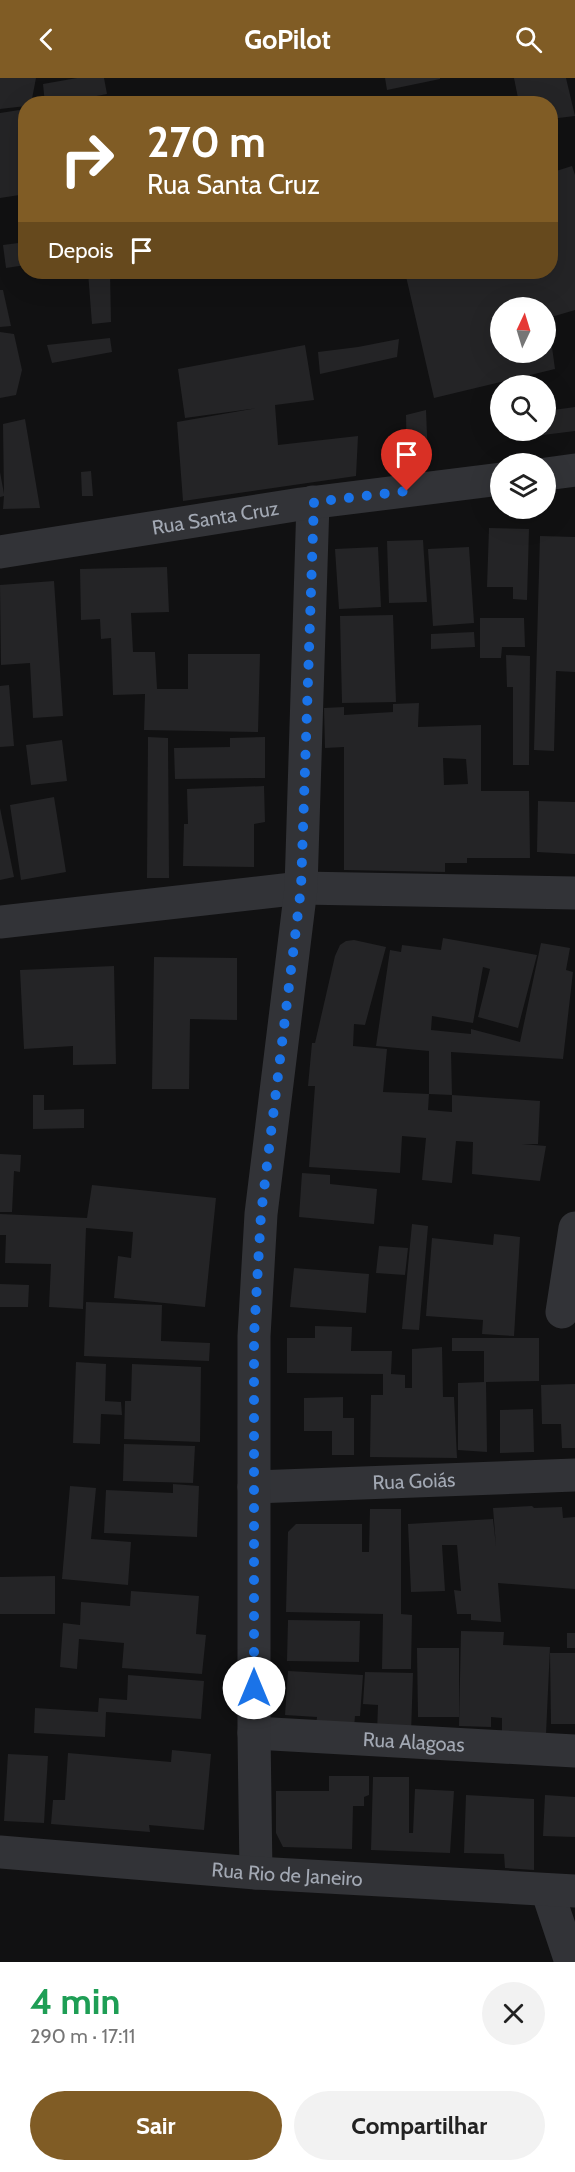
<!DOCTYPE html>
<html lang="pt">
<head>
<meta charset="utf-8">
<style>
  body { margin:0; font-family:Cabin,sans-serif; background:#f2f2f2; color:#222; height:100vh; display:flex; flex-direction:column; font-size:22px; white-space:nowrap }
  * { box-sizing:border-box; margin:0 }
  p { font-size:20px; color:#767676 }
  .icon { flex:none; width:33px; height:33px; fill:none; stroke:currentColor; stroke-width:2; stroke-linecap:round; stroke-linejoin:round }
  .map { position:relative; height:1884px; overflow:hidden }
  .side { display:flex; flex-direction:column; background:#fff; flex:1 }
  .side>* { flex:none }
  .banner { position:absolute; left:18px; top:18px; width:540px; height:183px; border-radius:24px; box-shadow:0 6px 24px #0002; background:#805c25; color:#fff; overflow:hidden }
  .needle { width:39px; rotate:4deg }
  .tools { position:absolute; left:490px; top:219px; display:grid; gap:12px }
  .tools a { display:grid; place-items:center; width:66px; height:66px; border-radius:50%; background:#fff; box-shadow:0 6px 24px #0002; font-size:30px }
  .pin { position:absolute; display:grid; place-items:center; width:51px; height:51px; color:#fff; margin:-62px -26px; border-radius:50% 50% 50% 0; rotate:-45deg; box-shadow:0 0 6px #0007 }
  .pin .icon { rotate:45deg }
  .me { position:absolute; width:66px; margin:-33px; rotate:0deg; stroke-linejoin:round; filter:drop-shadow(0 0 4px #0008) }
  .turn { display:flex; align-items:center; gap:21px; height:126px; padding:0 30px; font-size:27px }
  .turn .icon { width:78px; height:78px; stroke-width:2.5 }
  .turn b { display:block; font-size:42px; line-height:51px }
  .then { display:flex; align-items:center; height:57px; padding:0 30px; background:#0003; gap:12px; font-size:22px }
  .round { display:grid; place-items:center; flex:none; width:63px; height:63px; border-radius:32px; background:#f2f2f2 }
  .headline { display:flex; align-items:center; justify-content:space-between; height:102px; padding:0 30px }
  h1 { font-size:36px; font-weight:700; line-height:45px; color:#1e9e55 }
  .button { display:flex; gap:12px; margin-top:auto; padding:12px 30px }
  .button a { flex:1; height:69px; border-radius:36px; background:#805c25; color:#fff; font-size:24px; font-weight:700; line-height:69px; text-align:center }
  .button a+a { background:#f2f2f2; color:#222 }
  header { display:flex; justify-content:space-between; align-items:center; height:78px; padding:0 30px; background:#805c25; color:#fff; font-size:27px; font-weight:700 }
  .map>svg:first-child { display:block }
  .building { fill:#242426; fill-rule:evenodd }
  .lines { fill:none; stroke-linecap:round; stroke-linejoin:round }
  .minor { stroke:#323337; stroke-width:33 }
  .tertiary { stroke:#323337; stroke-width:33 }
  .route { stroke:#1a73e8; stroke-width:10; stroke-dasharray:0 18 }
  .labels { text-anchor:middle; stroke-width:6; stroke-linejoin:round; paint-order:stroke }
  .street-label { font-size:20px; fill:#a2a8b3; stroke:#0c0c0d }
</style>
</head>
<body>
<header><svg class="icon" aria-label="back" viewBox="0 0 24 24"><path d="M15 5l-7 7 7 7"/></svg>GoPilot<svg class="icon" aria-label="search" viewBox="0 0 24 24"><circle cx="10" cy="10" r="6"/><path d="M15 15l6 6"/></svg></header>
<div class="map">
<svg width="575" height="1884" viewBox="0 0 575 1884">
  <rect width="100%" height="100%" fill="#111112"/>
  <!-- building -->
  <g class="building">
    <path d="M0 0H36L31 26H26V28L0 31Z"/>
    <path d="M77 0H104L107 16 81 21 83 26H45L43 6Z"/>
    <path d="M385 0H440V1L387 12Z"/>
    <path d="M514 0H566L575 38 550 41V26H541L539 18 519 25Z"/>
    <path d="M26 31V116L0 120V35Z"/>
    <path d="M572 88 575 97V232L548 240 555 291 434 320 405 194H550V91L553 94ZM501 230H546V274H501Z"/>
    <path d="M26 164V187L6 190 3 167Z"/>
    <path d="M88 194H110L111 244 92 246Z"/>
    <path d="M0 212H3L11 248 0 249Z"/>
    <path d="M0 254 14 256 22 292 16 317 0 320Z"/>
    <path d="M110 260 112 274 52 285 47 267Z"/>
    <path d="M399 261 397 279 320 296 318 274 358 269Z"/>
    <path d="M305 267 314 322 275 327 278 367 358 358 356 398 183 423 177 344 257 330 185 340 178 291Z"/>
    <path d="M575 329V353L527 359 526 352H546V333Z"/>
    <path d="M426 332 428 383 407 386 406 337Z"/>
    <path d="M25 341 40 430 3 431 4 418 0 419V394L4 416 3 346Z"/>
    <path d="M91 393 93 418H82L81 394Z"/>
    <path d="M489 450 529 451 527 522 513 521V509H487Z"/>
    <path d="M540 458 575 459V594L556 593 554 673 534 672Z"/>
    <path d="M423 462 427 524 389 525 387 463Z"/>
    <path d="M378 469 381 529 339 531 335 471Z"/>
    <path d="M469 469 474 545 433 548 428 471Z"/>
    <path d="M167 489 169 534 131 535 133 574H155L157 611H188V576H260L258 654 144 652 145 616 113 617 111 560 101 561 100 541 81 542 80 491Z"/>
    <path d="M54 503 63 638 33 640 30 585 1 587 0 507Z"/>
    <path d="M393 537 396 624 342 625 340 538Z"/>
    <path d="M480 540H524L525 569H502L501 580H480Z"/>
    <path d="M474 554 475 569 431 571V556Z"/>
    <path d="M506 577 530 578 529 687H513V609H507Z"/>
    <path d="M9 607 14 668 0 669V608Z"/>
    <path d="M419 625 418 649 481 647V713H529L530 780H467V785H445V794L344 792V669L325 670 324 630 344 629V637L393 634V626ZM443 680 466 681 468 706 444 707Z"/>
    <path d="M148 659 168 660 169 800H147Z"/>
    <path d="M265 659V700L175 701 174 670 230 669V660Z"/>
    <path d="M62 662 67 703 31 707 26 667Z"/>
    <path d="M264 708 265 744 254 746V789L183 788 184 746H188L187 711Z"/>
    <path d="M54 719 66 794 21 802 10 727Z"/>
    <path d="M538 723 575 724V776L537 774Z"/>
    <path d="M0 730 14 799 0 802Z"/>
    <path d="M443 860 537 877 518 950 478 939 490 891 483 889 473 945 432 938 431 952 471 956V951L520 964 541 865 570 870 566 892 573 894 563 981 451 974 452 1017 540 1023 538 1066H522L546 1068 540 1103 472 1096 473 1064 456 1063 452 1105 422 1102 426 1060 402 1058 400 1095 309 1089 315 1008H308L312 965H315L335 878 340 867 346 863 354 862 386 869 365 947 354 946 353 968 387 971 383 1014 429 1016 428 1032 452 1034V1017L429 1016V973L376 968 390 872 401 874 402 867 441 872Z"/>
    <path d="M154 879 237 880V942L190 941 189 1011H152Z"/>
    <path d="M114 888 116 986 73 987V968L24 971 20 892Z"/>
    <path d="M33 1017H44V1032L84 1031V1050L33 1051Z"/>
    <path d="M0 1076 21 1077 20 1094 14 1093 12 1134H0Z"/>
    <path d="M302 1095 330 1097V1106L377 1111 374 1146 299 1139Z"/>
    <path d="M92 1107 216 1120 205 1229 114 1220 118 1178 131 1180 133 1154 86 1150 83 1231 49 1229 51 1186 5 1185 6 1157H0V1136L87 1140Z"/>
    <path d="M412 1146 428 1148 419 1252 402 1251Z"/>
    <path d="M494 1156 520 1159 514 1258 482 1256 483 1242 426 1238 432 1160 493 1167Z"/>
    <path d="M379 1168 408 1170 405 1197 376 1195Z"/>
    <path d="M294 1190 369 1196 366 1235 290 1229Z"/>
    <path d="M0 1206 29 1207 28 1229H0Z"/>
    <path d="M86 1224 162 1227 161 1263 210 1265 209 1283 84 1278Z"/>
    <path d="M315 1248 352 1249 351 1273H392L391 1296 405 1297V1310H412V1271L442 1269 443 1319H454L457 1380 370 1379 371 1317H383V1296L287 1295V1260H315Z"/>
    <path d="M452 1260H539V1303L486 1304 487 1374 458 1372V1305L484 1304V1273H452Z"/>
    <path d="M76 1284 106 1286 105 1323 121 1324 122 1337 101 1336 100 1366 73 1365Z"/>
    <path d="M132 1286 201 1289 200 1364 124 1361 125 1323H131Z"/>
    <path d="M575 1306V1370H562L561 1346H542L541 1307Z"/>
    <path d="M343 1319V1340H354V1377H332V1353H304V1320Z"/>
    <path d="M533 1331 534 1374 500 1375V1332Z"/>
    <path d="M124 1366 195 1368 193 1405 123 1403Z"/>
    <path d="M173 1406 199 1408 197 1459 104 1455 106 1412 173 1415Z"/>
    <path d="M70 1408 96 1410 91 1461 131 1464 128 1507 62 1501Z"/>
    <path d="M532 1428 534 1430 562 1429 563 1440 575 1439V1511L498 1505 501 1544 471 1542V1536H457L454 1512 461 1513 457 1467H442L445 1513 411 1514 408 1446 493 1441 496 1468 493 1430Z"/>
    <path d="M370 1431H401V1536L412 1537 411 1591H382L383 1536 286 1534 288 1454 296 1446H362V1474H369Z"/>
    <path d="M55 1498V1536H0V1499Z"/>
    <path d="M131 1513 199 1518 196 1556 206 1557 202 1596 122 1590 124 1565 79 1561 77 1591 60 1589 63 1545 80 1547 81 1524 130 1528Z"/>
    <path d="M288 1542 360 1543 359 1584 287 1583Z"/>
    <path d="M461 1553 504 1554 503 1567 550 1569 546 1656 502 1655V1640L491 1639V1649L459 1648Z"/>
    <rect x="567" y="1555" width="8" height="15"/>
    <path d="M417 1570H459V1639H418Z"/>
    <path d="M550 1575H575V1646H551Z"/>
    <path d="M288 1593 363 1597 360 1638H355L354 1650 316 1647 317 1639 285 1637Z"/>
    <path d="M365 1594 413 1595 411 1656 377 1655 378 1627 363 1626Z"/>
    <path d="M128 1597 204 1603 201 1641 106 1634 105 1659 34 1655 35 1630 98 1634 99 1620 127 1622Z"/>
    <path d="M172 1672 211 1676 204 1752 149 1747 150 1754 51 1746 53 1722H65L68 1675 171 1684Z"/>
    <path d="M8 1676 48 1678 44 1745 4 1743Z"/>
    <path d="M329 1698H369V1717L364 1719V1728H353L352 1771 283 1769 276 1755V1713H329Z"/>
    <path d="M373 1699H409V1755H413L415 1711 454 1713 450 1775 371 1772Z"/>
    <path d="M466 1717 534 1721V1792L505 1790 504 1776 464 1775Z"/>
    <path d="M545 1717 575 1719V1759L543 1758Z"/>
  </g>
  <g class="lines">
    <!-- minor -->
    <g class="minor">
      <path d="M0 844 301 810 575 815"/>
      <path d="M562 1234 575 1150"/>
      <path id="s1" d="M254 1409 575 1397"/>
      <path id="s2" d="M254 1655 575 1673"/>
      <path d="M256 1795 254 1655V1258L261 1136 301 810 313 424"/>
      <path d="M547 1812 571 1884"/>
    </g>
    <!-- tertiary -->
    <g class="tertiary">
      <path d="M546 396 575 392"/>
      <path id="s3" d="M0 474 301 426 501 401"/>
      <path id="s4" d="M0 1774 256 1795 575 1813"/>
    </g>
  </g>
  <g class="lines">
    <!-- route -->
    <path class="route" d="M254 1610V1258L261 1136 301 810 314 424 407 413"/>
  </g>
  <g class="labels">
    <!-- street labels -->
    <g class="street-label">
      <text dy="7" stroke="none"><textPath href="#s3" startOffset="218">Rua Santa Cruz</textPath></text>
      <text dy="7" stroke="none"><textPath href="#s1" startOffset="160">Rua Goiás</textPath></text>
      <text dy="7" stroke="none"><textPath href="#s2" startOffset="160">Rua Alagoas</textPath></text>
      <text dy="7" stroke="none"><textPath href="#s4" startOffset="288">Rua Rio de Janeiro</textPath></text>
    </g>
  </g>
</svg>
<div class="tools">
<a><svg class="needle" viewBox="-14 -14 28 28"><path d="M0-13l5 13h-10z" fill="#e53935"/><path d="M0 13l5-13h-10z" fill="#767676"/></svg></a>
<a><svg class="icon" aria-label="search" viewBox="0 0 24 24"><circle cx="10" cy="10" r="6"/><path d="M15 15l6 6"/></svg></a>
<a><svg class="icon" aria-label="layers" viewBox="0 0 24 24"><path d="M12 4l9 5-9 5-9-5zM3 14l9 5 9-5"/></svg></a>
</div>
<div class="pin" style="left:407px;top:413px;background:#d93025"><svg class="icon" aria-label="arrive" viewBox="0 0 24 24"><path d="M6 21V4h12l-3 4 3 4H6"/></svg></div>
<svg class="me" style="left:254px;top:1610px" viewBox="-20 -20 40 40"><circle r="19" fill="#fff"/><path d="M0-13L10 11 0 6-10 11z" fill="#1a73e8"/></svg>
<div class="banner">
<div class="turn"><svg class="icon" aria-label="right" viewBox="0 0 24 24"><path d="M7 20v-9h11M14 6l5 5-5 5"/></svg><div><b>270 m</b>Rua Santa Cruz</div></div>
<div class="then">Depois<svg class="icon" aria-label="arrive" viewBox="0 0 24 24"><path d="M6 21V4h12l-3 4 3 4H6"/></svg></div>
</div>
</div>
<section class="side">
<div class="headline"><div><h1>4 min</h1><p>290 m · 17:11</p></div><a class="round"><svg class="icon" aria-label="close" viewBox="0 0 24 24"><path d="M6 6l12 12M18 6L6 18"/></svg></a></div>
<div class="button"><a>Sair</a><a>Compartilhar</a></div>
</section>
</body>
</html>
